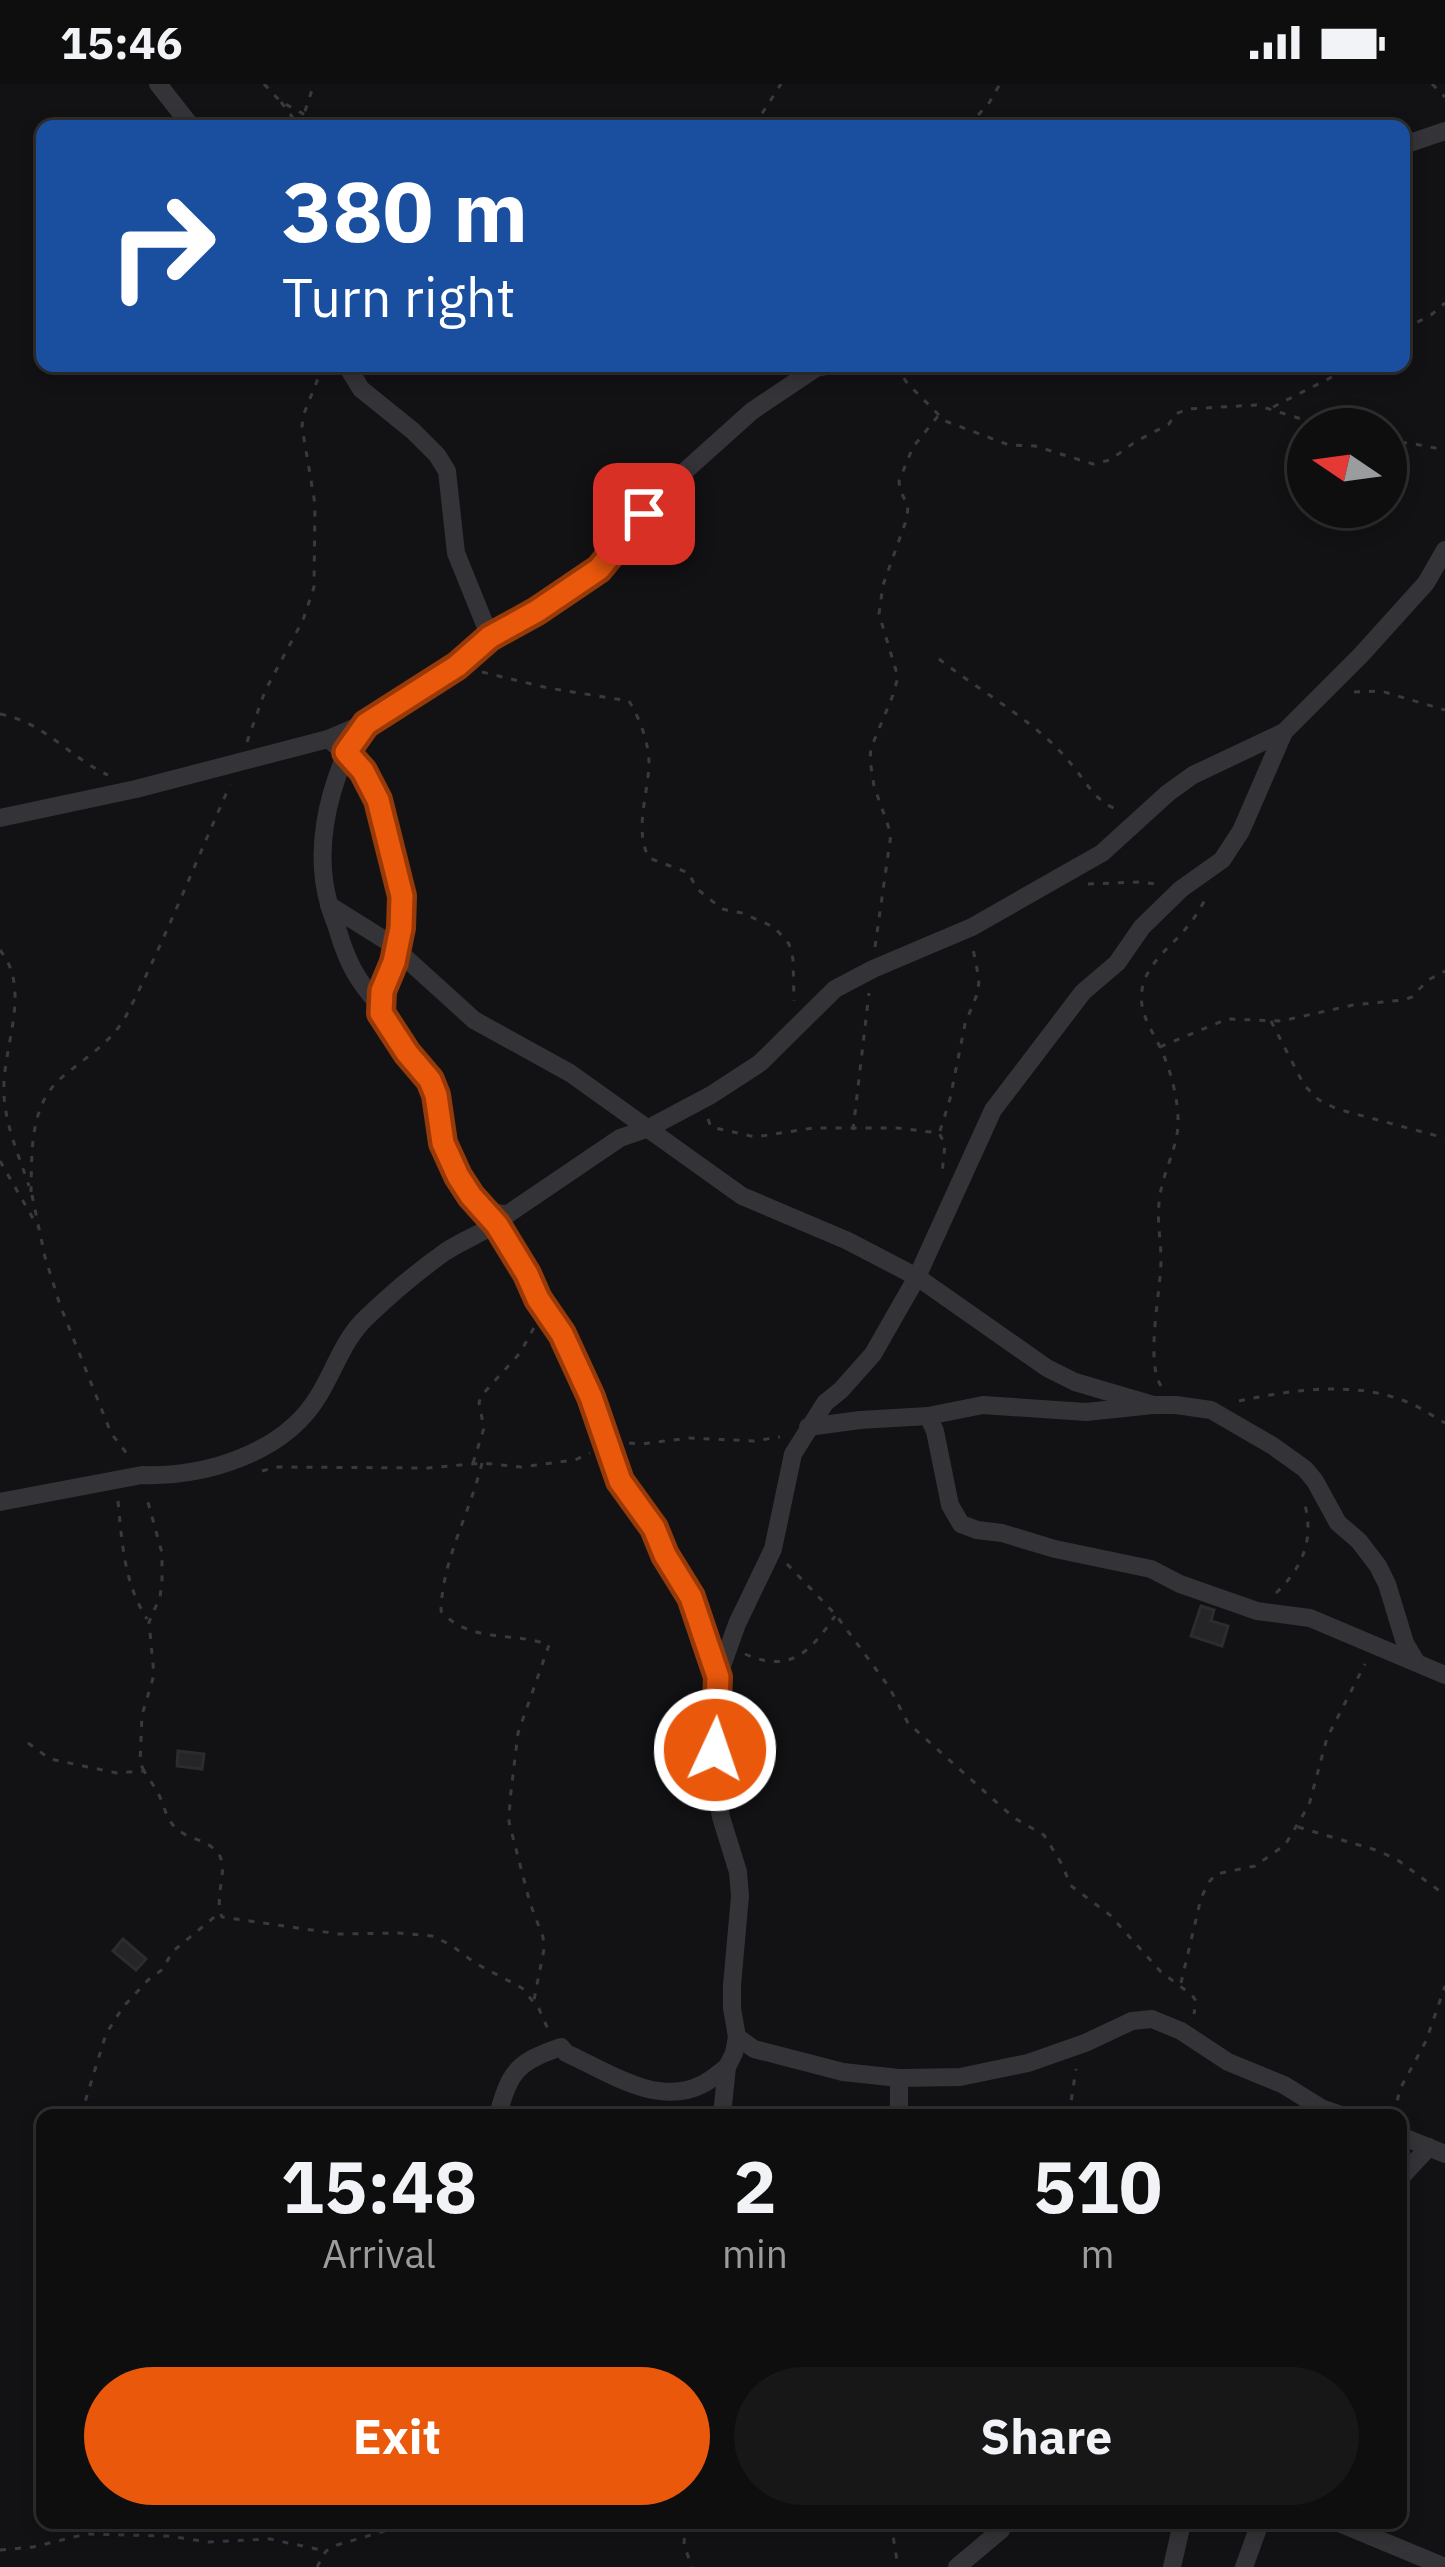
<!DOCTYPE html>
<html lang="en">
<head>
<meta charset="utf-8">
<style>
  body { margin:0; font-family:"IBM Plex Sans",sans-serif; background:#171718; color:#f1f3f6; height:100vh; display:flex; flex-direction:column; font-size:45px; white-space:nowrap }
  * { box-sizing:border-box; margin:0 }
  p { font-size:39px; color:#9b9c9e }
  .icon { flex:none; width:66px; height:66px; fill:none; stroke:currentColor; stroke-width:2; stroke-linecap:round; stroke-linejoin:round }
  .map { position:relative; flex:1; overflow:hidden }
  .drawer { position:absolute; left:36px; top:2025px; width:1371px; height:420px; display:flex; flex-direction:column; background:#0e0e0f; border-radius:18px; box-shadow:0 6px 18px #0003,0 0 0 3px #2e2e2f }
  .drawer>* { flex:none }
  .top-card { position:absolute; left:36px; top:36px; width:1374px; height:252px; border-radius:18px; box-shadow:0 6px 18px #0003,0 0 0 3px #2e2e2f; background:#1a4fa0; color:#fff; overflow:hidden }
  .needle { width:78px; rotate:283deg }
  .tools { position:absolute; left:1287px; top:324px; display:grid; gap:24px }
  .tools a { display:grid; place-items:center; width:120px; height:120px; border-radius:50%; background:#0e0e0f; box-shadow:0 6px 18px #0003,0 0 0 3px #2e2e2f; font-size:60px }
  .pin { position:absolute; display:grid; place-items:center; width:102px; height:102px; color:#fff; margin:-51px; border-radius:24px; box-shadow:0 6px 18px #0006 }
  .me { position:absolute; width:132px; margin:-66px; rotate:3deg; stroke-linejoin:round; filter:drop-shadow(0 0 9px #0008) }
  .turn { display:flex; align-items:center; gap:42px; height:252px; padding:0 48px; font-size:54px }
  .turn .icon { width:156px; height:156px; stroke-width:2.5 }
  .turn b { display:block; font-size:84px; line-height:102px }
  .eta { display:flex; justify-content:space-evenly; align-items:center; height:204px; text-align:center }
  .eta b { font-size:72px; font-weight:700; line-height:84px }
  .primary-button { display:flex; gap:24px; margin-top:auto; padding:24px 48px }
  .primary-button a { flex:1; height:138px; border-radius:72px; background:#ea580c; color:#fff; font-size:48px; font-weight:700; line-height:138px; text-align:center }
  .primary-button a+a { background:#171718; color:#f1f3f6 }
  .status { display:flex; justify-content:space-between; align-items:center; height:84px; padding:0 60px; background:#0e0e0f; direction:ltr }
  .status svg { height:33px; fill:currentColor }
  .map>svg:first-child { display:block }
  .building { fill:#252528; stroke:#2c2c30; stroke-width:3 }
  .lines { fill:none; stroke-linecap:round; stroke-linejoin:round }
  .path { stroke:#393a3f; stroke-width:3; stroke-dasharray:6 9; stroke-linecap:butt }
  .street { stroke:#333338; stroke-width:18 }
  .route-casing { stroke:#983908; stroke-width:30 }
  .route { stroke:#ea580c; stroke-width:21 }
</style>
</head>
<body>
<div class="status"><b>15:46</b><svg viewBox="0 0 49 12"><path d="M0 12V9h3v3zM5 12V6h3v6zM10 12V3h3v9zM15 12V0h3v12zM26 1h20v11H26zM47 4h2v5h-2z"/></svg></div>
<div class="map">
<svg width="1445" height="2483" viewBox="0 0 1445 2483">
  <rect width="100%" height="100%" fill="#121214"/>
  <!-- building -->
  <g class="building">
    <path d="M1201 1522 1214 1526 1211 1537 1228 1542 1222 1562 1191 1552Z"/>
    <path d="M178 1667 204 1670 202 1685 177 1682Z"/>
    <path d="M123 1855 146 1875 136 1886 113 1867Z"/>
  </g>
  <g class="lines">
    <!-- path -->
    <g class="path">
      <path d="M264 0 280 17 325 42"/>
      <path d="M1432 0 1445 13"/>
      <path d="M281 18 299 42"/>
      <path d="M304 42V30L314 0"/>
      <path d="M754 42 781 0"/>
      <path d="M968 42 989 19 1000 0"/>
      <path d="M1404 245 1431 231 1445 219"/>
      <path d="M895 282 908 300 945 337 1009 361 1035 362 1093 380 1110 376 1135 358 1169 340 1175 330 1188 325 1256 321 1334 345"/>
      <path d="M1273 323 1330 294 1347 282"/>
      <path d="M1386 358 1410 359 1445 366"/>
      <path d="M939 575C982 609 1038 638 1072 681 1088 700 1095 718 1119 726"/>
      <path d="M482 588 548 604 629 617C640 635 649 659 649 680 648 711 634 746 649 774L689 789 696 804 722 825 742 829 774 843 789 860 793 875 794 917"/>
      <path d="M1354 608 1381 607 1445 626"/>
      <path d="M0 630C46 639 67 672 108 691"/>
      <path d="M247 658 265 607 303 536 314 503 315 420 302 343 303 332 323 282"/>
      <path d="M1088 800 1140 798 1156 800"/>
      <path d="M875 863 891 750 874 702 870 676 871 664 893 611 898 593 879 530 883 501 907 434 908 422 900 406 899 397 913 363 938 332"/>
      <path d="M0 866C33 907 1 964 4 1012 6 1043 19 1072 29 1102"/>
      <path d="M1271 937 1304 1001 1319 1016 1337 1025 1445 1054"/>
      <path d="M1160 963 1227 935 1281 937 1353 921 1403 916 1412 913 1428 896 1445 887"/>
      <path d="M708 1035 711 1043 755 1053 813 1044H897L939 1049 945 1060 942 1090"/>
      <path d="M853 1046 869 909"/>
      <path d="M940 1047 950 1015 965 940 978 908 979 895 973 865"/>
      <path d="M0 1077 38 1143"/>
      <path d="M31 1108C32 1070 29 1023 60 995 83 975 113 958 127 930 165 856 196 777 230 701"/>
      <path d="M32 1111 45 1173 60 1221 111 1349 131 1375"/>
      <path d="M1161 1302C1145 1277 1161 1207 1161 1176 1161 1155 1156 1134 1160 1112 1163 1088 1177 1065 1178 1041 1179 1016 1170 983 1159 961 1149 941 1137 925 1143 901 1150 876 1172 862 1187 843 1195 834 1201 823 1207 812"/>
      <path d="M1239 1317C1291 1306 1350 1297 1402 1316 1417 1321 1431 1331 1445 1339"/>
      <path d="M629 1359 642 1360 689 1354 754 1357 780 1353"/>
      <path d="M473 1379 484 1344 479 1319 481 1312 520 1269 535 1242"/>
      <path d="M482 1379C470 1429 442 1476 441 1527 470 1560 513 1547 549 1561L518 1649 510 1716 509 1738 530 1819 543 1853 544 1865 534 1916"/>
      <path d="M262 1387 276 1383 428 1384 482 1379 521 1383 575 1376 590 1369"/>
      <path d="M118 1417C122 1459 124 1499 147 1535"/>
      <path d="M787 1480 836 1531 889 1603 908 1639 1014 1734 1044 1751 1063 1782 1070 1801 1110 1831 1161 1888 1192 1911 1196 1917 1194 1930"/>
      <path d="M1276 1509C1302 1484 1314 1457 1305 1421"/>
      <path d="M745 1570C790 1590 810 1568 835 1532"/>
      <path d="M28 1659 50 1675 117 1689 144 1687C149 1695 155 1703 159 1711 165 1723 166 1736 177 1745 189 1756 207 1755 218 1769 230 1785 213 1812 222 1833L339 1850 399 1849 432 1852 451 1861 475 1879 522 1904 539 1925 548 1945"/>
      <path d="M144 1687 140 1678 142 1631 154 1591 149 1538 160 1513 162 1498V1469L146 1411"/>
      <path d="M1298 1743 1379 1767 1399 1777 1445 1811"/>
      <path d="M1181 1899 1201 1814 1209 1798 1216 1790 1255 1782 1285 1761 1309 1721 1327 1654 1365 1580"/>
      <path d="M81 2031 106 1950 123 1923 148 1896 163 1885 172 1868 218 1830"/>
      <path d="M1069 2031 1076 1985"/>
      <path d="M1394 2031 1400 2005 1426 1957 1445 1902"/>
      <path d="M685 2439 684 2461 692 2483"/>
      <path d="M891 2439 898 2483"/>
      <path d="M0 2466 33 2463 86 2450 168 2452 209 2458 270 2455 326 2467"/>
      <path d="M317 2483 326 2467 337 2461 412 2439"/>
    </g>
    <!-- street -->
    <g class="street">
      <path d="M158 0 191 42"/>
      <path d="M1404 61 1445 47"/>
      <path d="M347 282 361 305 413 347 437 371 447 387 456 469 490 553"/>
      <path d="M328 655C351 672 367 690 378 717 389 757 406 800 401 843 399 854 397 868 394 879 389 893 379 907 380 922 381 948 419 977 431 998 442 1017 438 1041 444 1061 453 1090 474 1131 508 1130L620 1054 649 1044 711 1011 760 979 835 905 873 885 972 843 1102 769 1168 709 1193 691 1284 648 1361 571 1426 499 1445 466"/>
      <path d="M349 663C327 711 314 768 329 820 331 830 336 838 338 847 348 880 357 896 379 921"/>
      <path d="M0 734 136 705 328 655 377 634 457 582 490 553 537 527 599 485 665 405 752 327 816 284 827 282"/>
      <path d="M329 821 388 858 474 936 570 989 742 1112 848 1157 917 1193 1047 1284 1075 1298 1153 1321"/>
      <path d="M490 1133 527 1190 538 1215 562 1250 591 1313 620 1397 654 1444 665 1471 691 1513 718 1593"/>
      <path d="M928 1332 935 1347 950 1421 961 1440 977 1446 1002 1449 1055 1465 1151 1485 1180 1500 1257 1527 1310 1534 1445 1591"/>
      <path d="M808 1343 860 1336 928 1332 983 1321 1086 1328 1153 1321H1176L1211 1326 1273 1362 1305 1385 1315 1397 1338 1439 1359 1457 1378 1482 1387 1500 1405 1559 1415 1576"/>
      <path d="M0 1418 142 1391C206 1393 285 1369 319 1311 335 1285 344 1254 367 1233 391 1210 418 1187 445 1168 466 1154 490 1147 508 1130"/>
      <path d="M737 1953 754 1965 843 1988 899 1994 960 1993 1028 1979 1085 1959 1132 1937 1152 1935 1181 1947 1228 1978 1284 2001 1321 2024 1341 2031"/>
      <path d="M498 2031C510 1986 518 1978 561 1963L566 1969C606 1987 658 2024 703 2000 711 1996 719 1989 727 1983"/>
      <path d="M722 2031 727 1983 734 1969 737 1953 732 1924V1901L740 1812 738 1788 721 1733 714 1693 718 1593 737 1540 773 1465 793 1370 825 1319 841 1306 873 1270 917 1193 993 1026 1083 908 1117 879 1142 843 1181 805 1222 776 1241 747 1284 648"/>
      <path d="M899 2031V1994"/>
      <path d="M1401 2052 1445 2070"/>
      <path d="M1401 2093 1429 2063"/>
      <path d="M1339 2439 1445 2483"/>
      <path d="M957 2483 1001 2446 1005 2439"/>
      <path d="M1172 2483 1182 2439"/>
      <path d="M1244 2483 1260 2439"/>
    </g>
  </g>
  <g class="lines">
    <defs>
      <path id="route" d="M644 430 599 485 537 527 490 553 457 582 366 640 346 668 363 687 378 716 402 812 401 844 394 878 382 907 381 929 407 969 430 996 436 1011 443 1059 458 1092 471 1112 497 1141 527 1190 538 1215 562 1250 591 1313 620 1397 654 1444 665 1471 691 1513 718 1593 715 1666"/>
    </defs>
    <!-- route casing -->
    <use href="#route" class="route-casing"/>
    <!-- route -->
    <use href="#route" class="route"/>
  </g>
</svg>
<div class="tools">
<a><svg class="needle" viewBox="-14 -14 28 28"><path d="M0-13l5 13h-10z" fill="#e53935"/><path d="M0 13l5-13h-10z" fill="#9b9c9e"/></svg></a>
</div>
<div class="pin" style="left:644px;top:430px;background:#d93025"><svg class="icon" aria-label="arrive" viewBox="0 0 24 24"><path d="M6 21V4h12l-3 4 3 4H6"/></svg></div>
<svg class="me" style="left:715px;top:1666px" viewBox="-20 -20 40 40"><circle r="17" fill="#ea580c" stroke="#fff" stroke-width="3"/><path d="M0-11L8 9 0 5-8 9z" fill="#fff"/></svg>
<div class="top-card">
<div class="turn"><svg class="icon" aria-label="right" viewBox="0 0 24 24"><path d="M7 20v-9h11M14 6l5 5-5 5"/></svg><div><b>380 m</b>Turn right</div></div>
</div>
<section class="drawer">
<div class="eta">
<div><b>15:48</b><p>Arrival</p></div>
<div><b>2</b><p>min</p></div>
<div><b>510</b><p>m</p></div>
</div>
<div class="primary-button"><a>Exit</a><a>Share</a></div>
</section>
</div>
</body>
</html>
